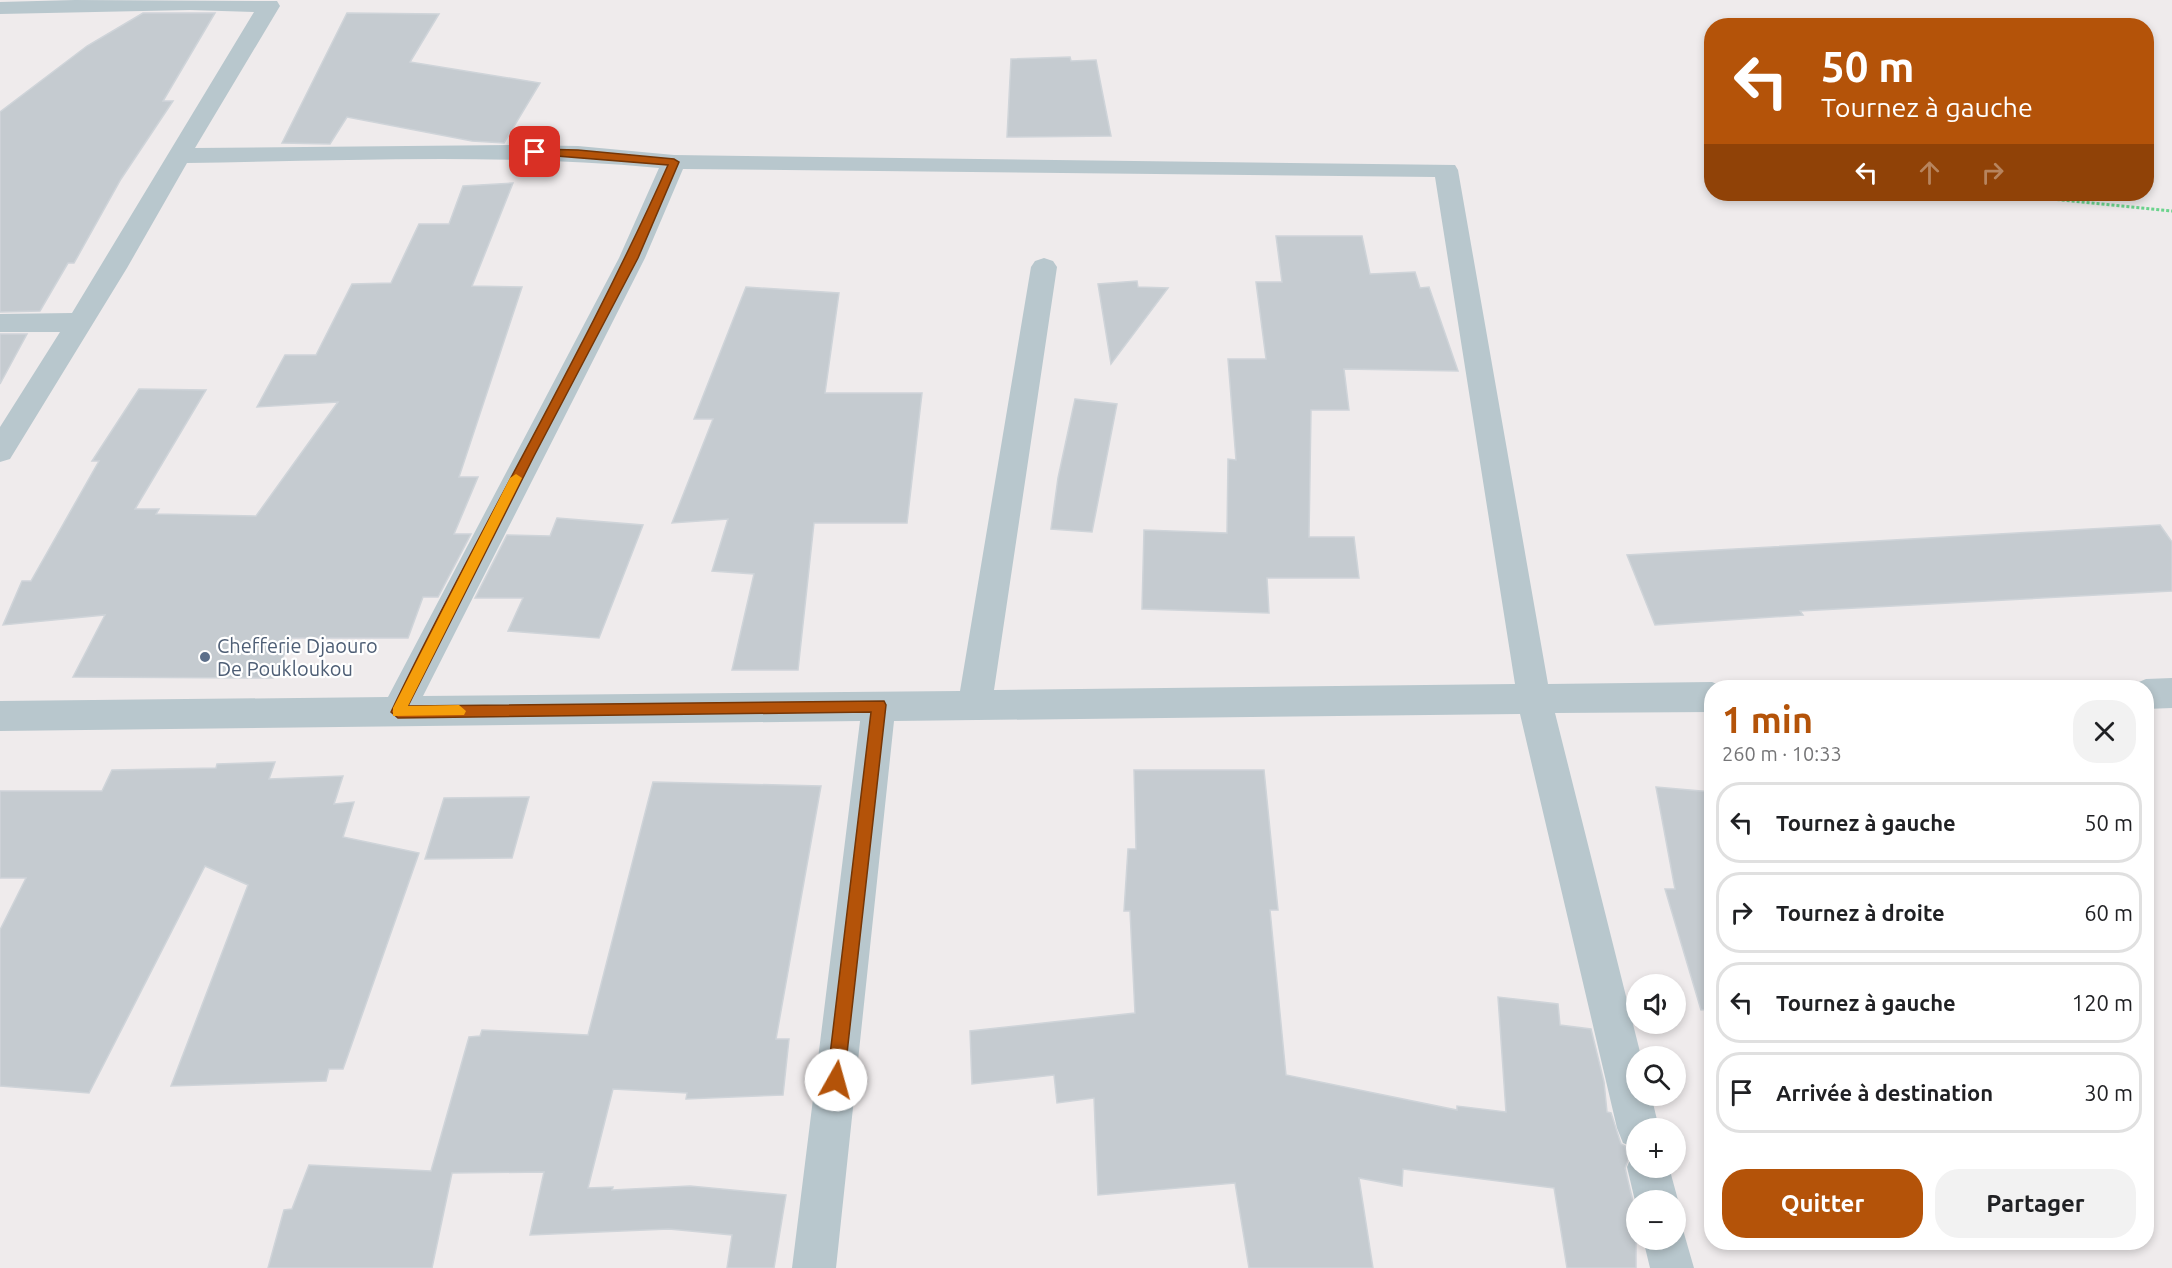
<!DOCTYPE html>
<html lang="fr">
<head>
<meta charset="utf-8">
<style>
  body { margin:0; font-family:Ubuntu,sans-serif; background:#f2f2f2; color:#202124; height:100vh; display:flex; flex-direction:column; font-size:22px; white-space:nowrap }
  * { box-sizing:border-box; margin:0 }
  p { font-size:20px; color:#757577 }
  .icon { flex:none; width:33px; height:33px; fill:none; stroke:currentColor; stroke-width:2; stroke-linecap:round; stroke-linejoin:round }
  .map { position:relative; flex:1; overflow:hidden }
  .drawer { position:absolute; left:1704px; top:680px; width:450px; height:570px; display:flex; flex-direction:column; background:#fff; border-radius:24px; box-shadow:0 3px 9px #0003 }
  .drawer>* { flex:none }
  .hud { position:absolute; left:1704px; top:18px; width:450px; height:183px; border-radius:24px; box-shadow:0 3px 9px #0003; background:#b45309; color:#fff; overflow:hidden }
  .tools { position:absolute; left:1626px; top:974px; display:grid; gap:12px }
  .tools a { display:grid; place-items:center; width:60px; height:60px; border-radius:50%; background:#fff; box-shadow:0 3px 9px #0003; font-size:30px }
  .pin { position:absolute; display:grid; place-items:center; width:51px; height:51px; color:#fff; margin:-26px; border-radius:12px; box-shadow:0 3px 9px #0006 }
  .me { position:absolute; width:66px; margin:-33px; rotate:7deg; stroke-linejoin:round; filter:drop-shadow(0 0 4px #0008) }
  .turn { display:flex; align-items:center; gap:21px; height:126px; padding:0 18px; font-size:27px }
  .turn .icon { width:78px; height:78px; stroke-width:2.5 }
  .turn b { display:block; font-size:42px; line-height:51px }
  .lanes { display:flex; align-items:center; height:57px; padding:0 18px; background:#0003; justify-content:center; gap:30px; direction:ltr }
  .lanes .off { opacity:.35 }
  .round { display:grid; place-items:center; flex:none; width:63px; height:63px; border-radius:24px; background:#f2f2f2 }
  .overview { display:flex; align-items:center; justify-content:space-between; height:102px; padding:0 18px }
  h1 { font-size:36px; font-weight:700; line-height:45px; color:#b45309 }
  .primary-button { display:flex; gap:12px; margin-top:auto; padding:12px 18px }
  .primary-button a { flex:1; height:69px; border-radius:24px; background:#b45309; color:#fff; font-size:24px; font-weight:700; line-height:69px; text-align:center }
  .primary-button a+a { background:#f2f2f2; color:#202124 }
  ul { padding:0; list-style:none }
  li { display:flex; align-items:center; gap:18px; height:81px; margin:0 12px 9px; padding:0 6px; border:3px solid #e0e0e0; border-radius:24px }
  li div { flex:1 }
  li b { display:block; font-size:22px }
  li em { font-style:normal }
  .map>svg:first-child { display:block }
  .building { fill:#c5cbd0; stroke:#cfd4d9; stroke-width:1.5 }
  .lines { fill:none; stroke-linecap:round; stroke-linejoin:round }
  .path { stroke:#6ad38c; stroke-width:3; stroke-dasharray:3 2; stroke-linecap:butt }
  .minor { fill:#b8c7cd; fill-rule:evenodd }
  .route { fill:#b45309; stroke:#753606; stroke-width:1.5 }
  .slow { fill:#f59e0b }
  .service-dot { fill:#5c6f8a; stroke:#fff; stroke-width:2 }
  .labels { text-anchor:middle; stroke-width:4.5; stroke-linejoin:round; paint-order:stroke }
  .service-label { font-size:20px; fill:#4e5e75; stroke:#fff; text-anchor:start }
</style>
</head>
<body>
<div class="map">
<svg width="2172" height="1268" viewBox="0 0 2172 1268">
  <rect width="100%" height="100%" fill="#efebec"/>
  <!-- building -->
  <g class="building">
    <path d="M143 13H215L163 101H173L121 179 74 263H68L40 311 0 312V112L87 46Z"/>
    <path d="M347 13 439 14 410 62 540 83 504 143 472 141 347 117 330 144 282 143Z"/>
    <path d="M1070 57 1071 61 1096 60 1111 136 1007 137 1011 59Z"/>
    <path d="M513 183 472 286 522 287 459 477H478L454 534H471L438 597H423L408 638H292L273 678 73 677 105 615 3 625 22 581H31L99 461H92L139 389 206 390 135 509H159L156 514 256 516 338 402 257 407 285 355H316L352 284 391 283 419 224H449L463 186Z"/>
    <path d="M1276 236H1362L1370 274 1415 272 1420 288 1429 287 1458 371 1344 369 1349 410H1311L1309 537H1354L1359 578H1267L1269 613 1142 609 1144 530 1227 533 1228 459 1236 460 1228 359H1266L1256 282H1282Z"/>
    <path d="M1137 281 1138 287 1168 288 1111 364 1098 284Z"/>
    <path d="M746 287 839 293 825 393H922L907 523H814L798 670H732L754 574 712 571 728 519 672 523 713 419H694Z"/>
    <path d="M0 334H27L0 384Z"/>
    <path d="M1075 399 1117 404 1092 532 1051 529 1058 478Z"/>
    <path d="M557 518 643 525 599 638 508 631 523 598H475L507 535 550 536Z"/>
    <path d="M2160 525 2172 542V591L1800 611 1803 615 1655 625 1627 555Z"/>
    <path d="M275 762 269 779 343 776 334 804 354 802 343 837 419 853 343 1069H329L326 1081 171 1086 248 885 205 866 89 1093 0 1086V930L26 878H0V791H102L112 770 216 768 217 764Z"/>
    <path d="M1134 770H1264L1278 910H1270L1286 1075 1457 1110V1106L1506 1112 1498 997 1558 1004 1560 1025 1591 1029 1604 1082 1607 1112 1611 1113 1621 1144 1625 1146 1628 1160 1625 1168 1636 1214V1268H1567L1554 1188 1403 1169 1402 1186 1359 1178 1373 1268H1249L1235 1183 1098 1195 1094 1098 1057 1103 1054 1075 972 1084 970 1031 1135 1013 1130 911H1124L1128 849H1136Z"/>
    <path d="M653 782 821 786 776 1039H789L783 1095 686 1099 687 1093 613 1089 588 1188 613 1187 612 1190 690 1186 786 1195 774 1268H727L732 1235 669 1229 530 1235 544 1172 452 1173 432 1268H268L284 1210 292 1209 309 1165 431 1171 469 1037 480 1036 482 1030 588 1035Z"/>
    <path d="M1656 787 1712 792V1009L1701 1010 1665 889H1675Z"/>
    <path d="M529 797 512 858 425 859 444 798Z"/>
  </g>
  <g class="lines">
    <!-- path -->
    <path class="path" d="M2002 194 2172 211"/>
    <!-- minor -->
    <g class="minor">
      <path d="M75 0 277 1 280 6 195 148 514 145 578 146 674 155 1455 165 1458 170 1548 684 1712 682 1724 687H1712V712L1555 713 1641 1056H1636V1095H1651L1659 1128H1636V1148L1623 1143 1617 1128 1520 714 894 721 836 1268H792L860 721 0 731V701L388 697 619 258 659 168C502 153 344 161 187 163L127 268 10 459 0 462V427L60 332H0V314L72 313 254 12 190 10 0 14V2ZM683 169 1435 177 1515 684 994 690 1057 267 1053 261 1044 258 1035 261 1031 267 960 691 423 696 645 258Z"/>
      <path d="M2172 678V708L2146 709V687H2132L2134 684 2146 679Z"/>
      <path d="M1636 1150V1167H1669L1678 1200 1676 1205V1200H1636V1205L1627 1167 1633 1152Z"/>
      <path d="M1676 1221 1681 1223 1694 1268H1650L1643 1239H1676Z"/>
    </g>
  </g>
  <!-- route -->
  <path class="route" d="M535 149 578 150 674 159 679 162 638 258 534 456 408 706 884 701 886 705 844 1080 842 1086 836 1089 829 1086 827 1080 871 712 398 718 391 712C479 527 585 352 668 165L532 154V150Z"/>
  <!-- slow -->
  <path class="slow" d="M516 474 522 478 408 706 459 705 466 711 464 715 393 716V708L510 478Z"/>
  <!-- markers -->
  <circle class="service-dot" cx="205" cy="657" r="6"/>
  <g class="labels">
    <!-- service labels -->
    <g class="service-label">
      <text x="217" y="653">Chefferie Djaouro<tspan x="217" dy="23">De Poukloukou</tspan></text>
    </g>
  </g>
</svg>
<div class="tools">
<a><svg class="icon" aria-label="sound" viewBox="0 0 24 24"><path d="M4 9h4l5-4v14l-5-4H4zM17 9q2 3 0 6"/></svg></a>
<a><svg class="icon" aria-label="search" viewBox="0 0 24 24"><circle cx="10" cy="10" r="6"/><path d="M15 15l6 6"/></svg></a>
<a>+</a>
<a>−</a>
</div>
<div class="pin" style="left:535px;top:152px;background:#d93025"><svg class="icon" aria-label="arrive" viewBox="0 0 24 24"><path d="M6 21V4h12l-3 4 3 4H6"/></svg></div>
<svg class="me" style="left:836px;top:1080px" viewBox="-20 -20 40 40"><circle r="19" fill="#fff"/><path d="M0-13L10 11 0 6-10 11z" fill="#b45309"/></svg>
<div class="hud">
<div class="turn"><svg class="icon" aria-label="left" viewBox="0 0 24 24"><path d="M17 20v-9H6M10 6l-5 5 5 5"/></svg><div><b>50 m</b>Tournez à gauche</div></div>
<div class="lanes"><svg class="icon" aria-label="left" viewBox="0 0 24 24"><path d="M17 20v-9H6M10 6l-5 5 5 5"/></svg><svg class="icon off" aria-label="ahead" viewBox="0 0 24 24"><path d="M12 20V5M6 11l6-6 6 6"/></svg><svg class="icon off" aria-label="right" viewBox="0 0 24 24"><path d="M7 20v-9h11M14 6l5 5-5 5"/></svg></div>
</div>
<section class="drawer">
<div class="overview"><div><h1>1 min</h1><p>260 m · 10:33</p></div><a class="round"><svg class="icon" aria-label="close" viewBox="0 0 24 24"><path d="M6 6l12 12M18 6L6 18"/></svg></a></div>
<ul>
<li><svg class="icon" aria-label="left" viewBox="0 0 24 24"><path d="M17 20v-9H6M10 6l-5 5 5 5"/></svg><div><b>Tournez à gauche</b></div><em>50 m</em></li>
<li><svg class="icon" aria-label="right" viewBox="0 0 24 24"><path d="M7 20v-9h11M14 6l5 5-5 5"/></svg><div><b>Tournez à droite</b></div><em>60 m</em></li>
<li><svg class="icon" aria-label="left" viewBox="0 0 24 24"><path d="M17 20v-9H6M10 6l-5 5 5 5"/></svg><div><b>Tournez à gauche</b></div><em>120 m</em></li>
<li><svg class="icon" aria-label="arrive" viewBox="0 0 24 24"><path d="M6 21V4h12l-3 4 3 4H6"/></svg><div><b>Arrivée à destination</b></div><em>30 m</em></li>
</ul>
<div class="primary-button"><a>Quitter</a><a>Partager</a></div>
</section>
</div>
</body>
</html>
